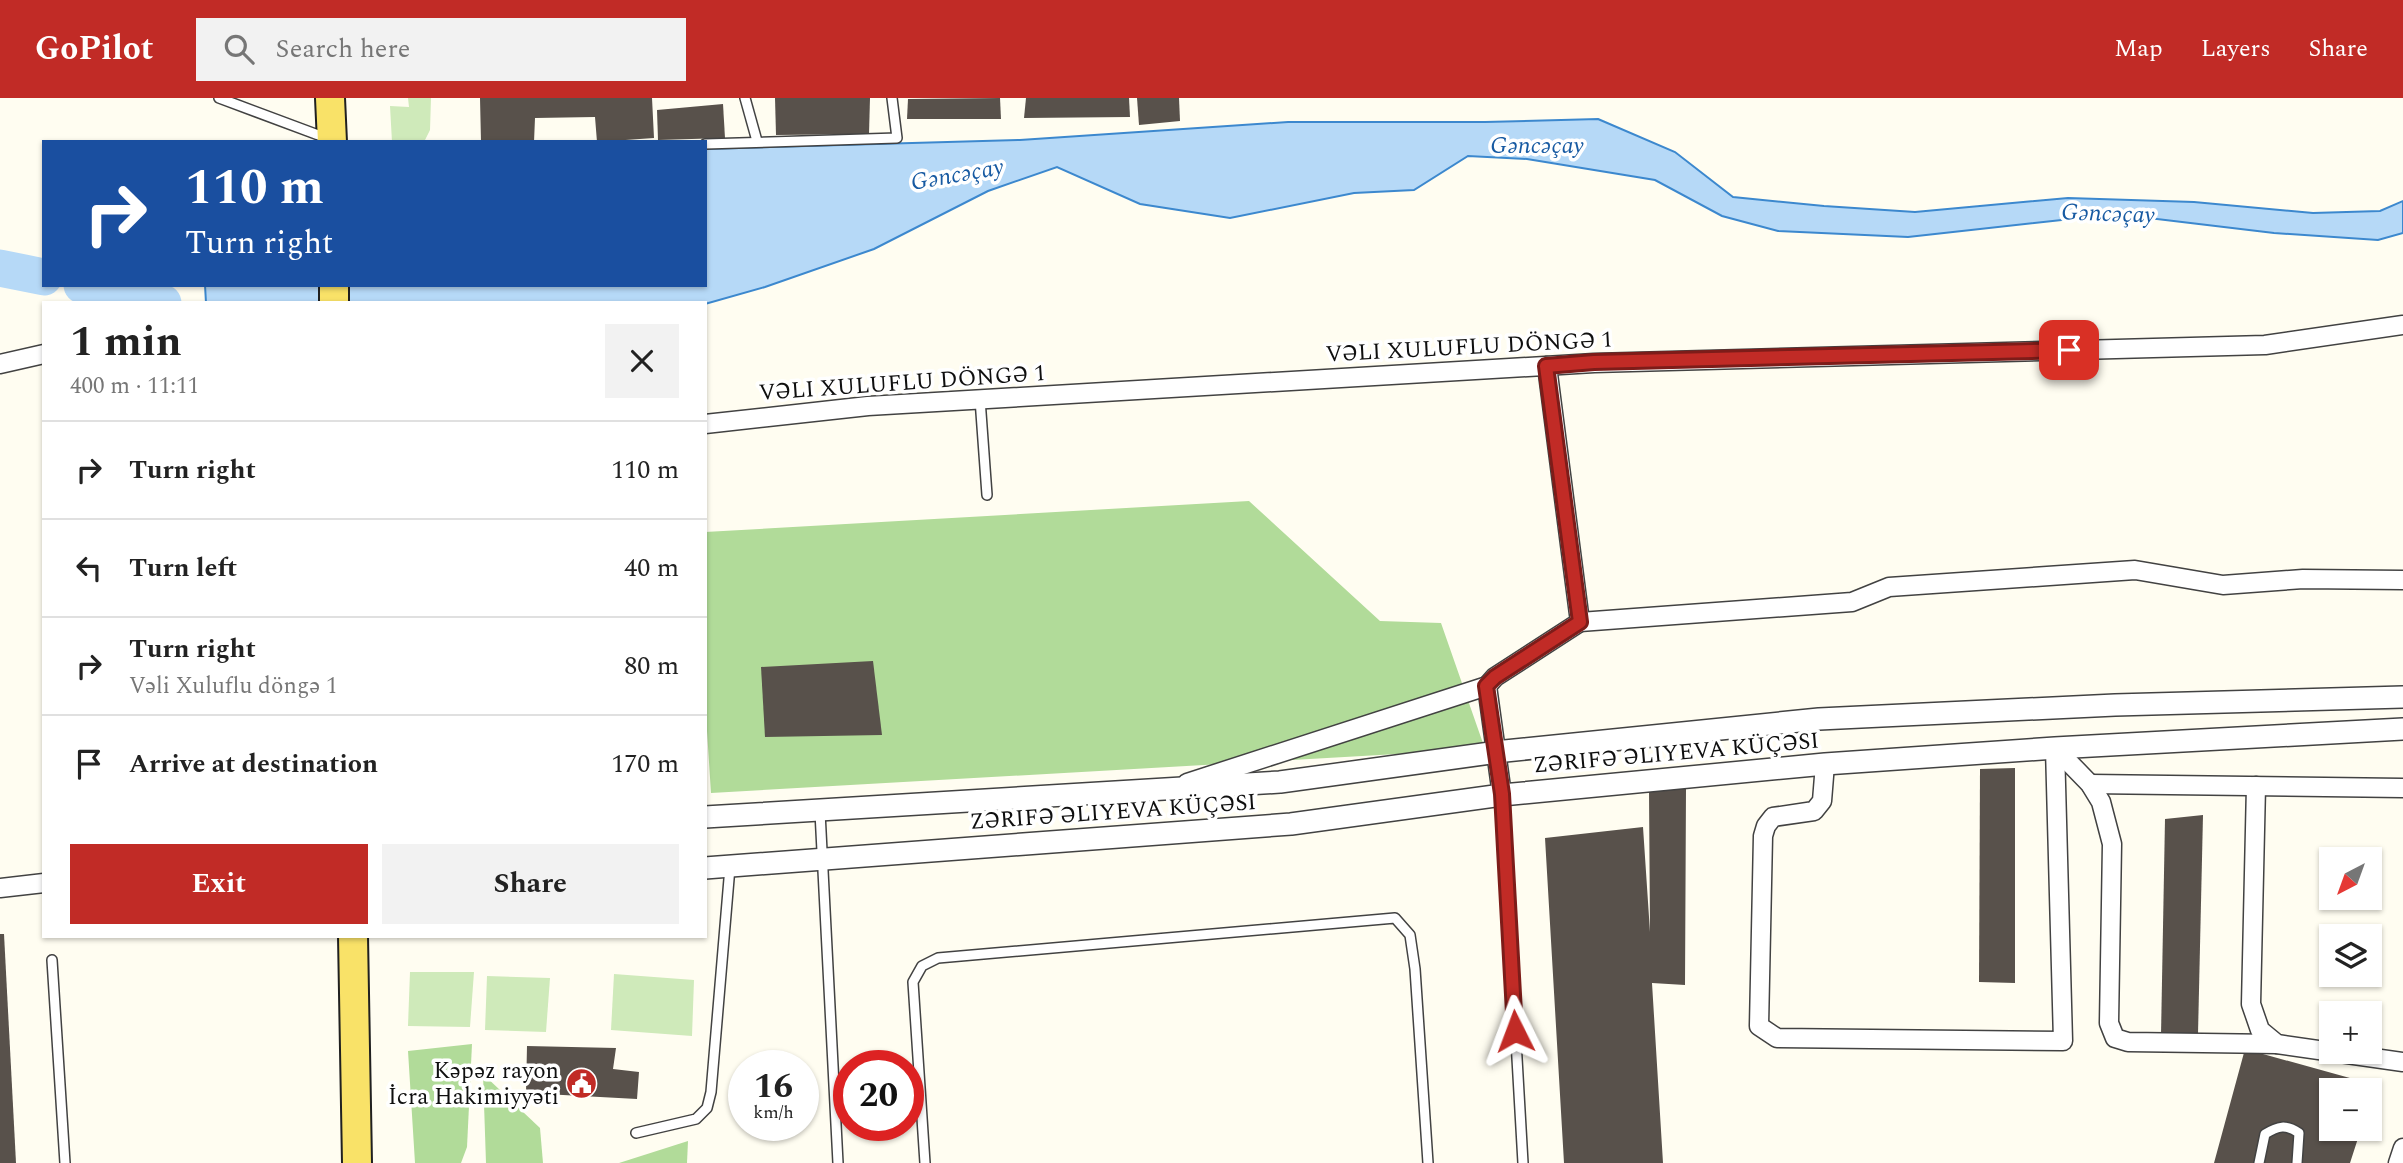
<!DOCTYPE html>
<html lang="en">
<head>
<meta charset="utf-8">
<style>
  body { margin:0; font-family:Spectral,serif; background:#f2f2f2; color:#222; height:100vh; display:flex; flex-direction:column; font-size:26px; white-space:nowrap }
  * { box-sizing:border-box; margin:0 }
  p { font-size:23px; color:#767676 }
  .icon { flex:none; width:38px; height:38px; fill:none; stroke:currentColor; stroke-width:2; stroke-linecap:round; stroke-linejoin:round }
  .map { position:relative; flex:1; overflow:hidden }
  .drawer { position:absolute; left:42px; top:203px; width:665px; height:637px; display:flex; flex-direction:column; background:#fff; border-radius:0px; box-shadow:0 2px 5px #0004 }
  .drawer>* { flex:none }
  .banner { position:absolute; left:42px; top:42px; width:665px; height:147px; border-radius:0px; box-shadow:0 2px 5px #0004; background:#1a4fa0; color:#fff; overflow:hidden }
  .needle { width:46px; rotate:221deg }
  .tools { position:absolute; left:2319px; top:749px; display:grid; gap:14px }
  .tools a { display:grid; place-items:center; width:63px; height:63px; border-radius:0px; background:#fff; box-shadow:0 2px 5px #0004; font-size:35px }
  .speed { position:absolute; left:728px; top:952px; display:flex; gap:14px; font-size:35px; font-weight:700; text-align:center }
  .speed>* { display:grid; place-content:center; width:91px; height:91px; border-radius:50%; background:#fff; box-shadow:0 2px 5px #0004; line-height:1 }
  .speed small { font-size:18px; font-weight:400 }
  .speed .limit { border:10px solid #d22; background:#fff; color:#111 }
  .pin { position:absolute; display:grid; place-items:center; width:60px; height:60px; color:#fff; margin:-30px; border-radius:14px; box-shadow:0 4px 10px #0006 }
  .me { position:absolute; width:77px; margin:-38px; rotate:357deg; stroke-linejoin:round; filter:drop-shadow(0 0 5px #0008) }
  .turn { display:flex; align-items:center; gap:24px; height:147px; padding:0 28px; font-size:32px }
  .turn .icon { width:91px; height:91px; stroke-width:2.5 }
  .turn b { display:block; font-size:49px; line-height:60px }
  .round { display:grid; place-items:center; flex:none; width:74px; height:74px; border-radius:0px; background:#f2f2f2 }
  .summary { display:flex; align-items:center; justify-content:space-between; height:119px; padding:0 28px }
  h1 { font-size:42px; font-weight:700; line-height:52px }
  .primary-button { display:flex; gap:14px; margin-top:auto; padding:14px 28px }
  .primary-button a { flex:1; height:80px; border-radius:0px; background:#c12b26; color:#fff; font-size:28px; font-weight:700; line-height:80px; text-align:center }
  .primary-button a+a { background:#f2f2f2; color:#222 }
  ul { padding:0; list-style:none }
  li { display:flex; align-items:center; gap:21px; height:98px; padding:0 28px; border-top:2px solid #e0e0e0 }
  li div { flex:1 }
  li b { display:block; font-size:26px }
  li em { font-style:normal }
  header { display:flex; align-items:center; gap:42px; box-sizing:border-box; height:98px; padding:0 35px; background:#c12b26; color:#fff }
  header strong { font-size:33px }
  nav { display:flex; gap:38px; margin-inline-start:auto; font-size:24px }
  .search { width:490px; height:63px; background:#f2f2f2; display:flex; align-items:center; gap:18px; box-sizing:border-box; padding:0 24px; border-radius:0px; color:#767676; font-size:26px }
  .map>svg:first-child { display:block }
  .green { fill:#cfeaba }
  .forest { fill:#b1db99 }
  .water { fill:#b6d9f7; stroke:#3c88ce; stroke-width:2 }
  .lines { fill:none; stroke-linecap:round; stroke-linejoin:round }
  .river { stroke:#b6d9f7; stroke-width:37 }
  .building { fill:#58514b }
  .service-casing { stroke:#424242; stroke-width:12 }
  .minor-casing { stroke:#424242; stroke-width:21 }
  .tertiary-casing { stroke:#424242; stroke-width:24 }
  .primary-casing { stroke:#202020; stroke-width:32 }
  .service { stroke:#fff; stroke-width:9 }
  .minor { stroke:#fff; stroke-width:18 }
  .tertiary { stroke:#fff; stroke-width:21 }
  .primary { stroke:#f9e268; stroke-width:28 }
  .route-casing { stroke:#7d1c19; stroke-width:18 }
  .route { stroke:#c12b26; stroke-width:12 }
  .labels { text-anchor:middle; stroke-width:7; stroke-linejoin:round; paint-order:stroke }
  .street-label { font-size:23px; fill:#0f0f0f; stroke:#fff }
  .poi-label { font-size:23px; fill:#0f0f0f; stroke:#fff; text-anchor:end }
  .water-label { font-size:24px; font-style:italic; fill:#175aa2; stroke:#fff }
</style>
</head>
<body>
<header>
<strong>GoPilot</strong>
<div class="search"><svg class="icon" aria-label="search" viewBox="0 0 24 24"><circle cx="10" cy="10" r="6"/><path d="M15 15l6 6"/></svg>Search here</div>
<nav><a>Map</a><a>Layers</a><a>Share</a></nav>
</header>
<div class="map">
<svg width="2403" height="1065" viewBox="0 0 2403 1065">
  <rect width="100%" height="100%" fill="#fffdf1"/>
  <!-- green -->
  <g class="green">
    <path d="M408 0H431L430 32 424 44H392L390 8 409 9Z"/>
    <path d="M410 874H474L470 929 408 928Z"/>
    <path d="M614 876 694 882 692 938 611 932Z"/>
    <path d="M487 878 550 880 546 934 485 932Z"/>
  </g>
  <!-- forest -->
  <g class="forest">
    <path d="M1249 403 1380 523 1441 525 1485 651 711 695 705 602V434Z"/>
    <path d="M472 946 467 1049 461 1065H415L408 953Z"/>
    <path d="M483 976 540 1030 543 1065H486Z"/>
    <path d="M688 1043 687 1065H619Z"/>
  </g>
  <!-- water -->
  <path class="water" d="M1598 21 1675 54 1733 99 1824 108 1915 114 2068 100 2194 104 2313 115 2380 113 2403 103V135L2378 142 2274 135 2157 121 2080 120 1908 139 1778 133 1722 118 1655 82 1527 61 1468 58 1414 92 1354 95 1230 120 1140 106 1057 69 988 93 874 151 765 189 705 206 206 205 205 187H705V51L1020 42 1288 24H1485Z"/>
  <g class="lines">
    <!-- river -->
    <g class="river">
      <path d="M0 170 44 179"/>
      <path d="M82 187 163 205"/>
    </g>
  </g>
  <!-- building -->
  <g class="building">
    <path d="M480 0H652L654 40 597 44 595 19 535 20 534 44H481Z"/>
    <path d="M775 0H870L869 36 776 37Z"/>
    <path d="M1000 0 1001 21H907L908 1Z"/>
    <path d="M1026 0H1129L1130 19 1024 20Z"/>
    <path d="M1137 0H1179L1180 23 1139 27Z"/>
    <path d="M723 6 725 40 658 42 657 12Z"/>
    <path d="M873 563 882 637 765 639 761 569Z"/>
    <path d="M2015 670V885L1979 884 1980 671Z"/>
    <path d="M1686 690 1685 887 1652 885 1663 1065H1564L1545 740 1643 729 1650 834 1649 693Z"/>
    <path d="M2203 717 2198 936 2161 937 2165 721Z"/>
    <path d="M0 836H4L16 1065H0Z"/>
    <path d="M527 948 616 950 613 971 639 974 637 1001 526 995Z"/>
    <path d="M2245 951 2375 987 2370 1003V992H2331V1031H2361L2350 1065H2214Z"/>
  </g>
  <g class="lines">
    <defs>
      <g id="service">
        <path d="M219 0 329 41"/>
        <path d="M745 0 757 43"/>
        <path d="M705 46 897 40 892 0"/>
        <path d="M980 301 987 397"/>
        <path d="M1502 698 1523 1065"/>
        <path d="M820 714 838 1065"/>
        <path d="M52 862 65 1065"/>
        <path d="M636 1035 696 1021 707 1010 711 994 730 769"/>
        <path d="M925 1065 913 884 922 868 938 860 1395 820 1410 837 1415 871 1428 1065"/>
        <path d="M2259 1065 2265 1036C2278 1028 2286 1026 2299 1035L2297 1065"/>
      </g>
      <g id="minor">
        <path d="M0 266 44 256"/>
        <path d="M705 326 868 308 1594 265 2265 247 2403 227"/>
        <path d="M1580 524 1852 504 1889 489 2135 472 2223 487 2303 481 2403 482"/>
        <path d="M2055 650 2090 686 2101 704 2112 746 2109 925 2115 940 2128 944 2277 946"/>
        <path d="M1825 666 1822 703 1814 713 1773 719 1766 728 1763 738 1759 928 1777 940 2063 943 2055 650"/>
        <path d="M1187 685 1487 588"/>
        <path d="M2090 686 2403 690"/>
        <path d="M2256 688 2251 906 2260 932 2277 946 2403 964"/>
        <path d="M1502 697 1487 588 1495 579 1580 524 1547 268"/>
        <path d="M0 790 44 785"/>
        <path d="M2398 1065 2403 1050"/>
      </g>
      <g id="tertiary">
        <path d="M705 719 1280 684 1505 653 1819 621 2115 607 2403 599"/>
        <path d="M705 770 1291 726 1502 697 1825 666 2055 650 2403 631"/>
      </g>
      <g id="primary">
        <path d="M330 0 332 44"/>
        <path d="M334 187V205"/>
        <path d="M353 838 357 1065"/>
      </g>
    </defs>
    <!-- service casing -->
    <use href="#service" class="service-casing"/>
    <!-- minor casing -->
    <use href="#minor" class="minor-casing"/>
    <!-- tertiary casing -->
    <use href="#tertiary" class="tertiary-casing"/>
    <!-- primary casing -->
    <use href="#primary" class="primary-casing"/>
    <!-- service -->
    <use href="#service" class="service"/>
    <!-- minor -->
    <use href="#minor" class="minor"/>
    <!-- tertiary -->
    <use href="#tertiary" class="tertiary"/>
    <!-- primary -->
    <use href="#primary" class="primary"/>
  </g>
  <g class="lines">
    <defs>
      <path id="route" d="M1515 933 1502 696 1486 588 1495 579 1580 524 1546 268 1594 264 2069 252"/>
    </defs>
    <!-- route casing -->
    <use href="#route" class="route-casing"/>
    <!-- route -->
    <use href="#route" class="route"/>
  </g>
  <!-- icons -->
  <defs>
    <symbol id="civic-disc" viewBox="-11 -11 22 22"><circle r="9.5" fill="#c12b26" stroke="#fff"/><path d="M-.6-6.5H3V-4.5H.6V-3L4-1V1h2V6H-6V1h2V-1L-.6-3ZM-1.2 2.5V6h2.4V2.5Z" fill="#fff"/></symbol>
  </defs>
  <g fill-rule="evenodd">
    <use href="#civic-disc" x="564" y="968" width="35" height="35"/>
  </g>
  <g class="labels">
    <!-- street labels -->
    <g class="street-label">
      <text transform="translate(1469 248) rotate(-3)" y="8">VƏLI XULUFLU DÖNGƏ 1</text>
      <text transform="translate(902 284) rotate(-4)" y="8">VƏLI XULUFLU DÖNGƏ 1</text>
      <text transform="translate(1676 654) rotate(-5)" y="8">ZƏRIFƏ ƏLIYEVA KÜÇƏSI</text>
      <text transform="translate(1113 713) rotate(-4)" y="8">ZƏRIFƏ ƏLIYEVA KÜÇƏSI</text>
    </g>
    <!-- poi labels -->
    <g class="poi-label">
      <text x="559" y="980">Kəpəz rayon<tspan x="559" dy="26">İcra Hakimiyyəti</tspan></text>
    </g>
    <!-- water labels -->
    <g class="water-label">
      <text x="1537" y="55">Gəncəçay</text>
      <text transform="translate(957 76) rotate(-10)" y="8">Gəncəçay</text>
      <text transform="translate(2108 115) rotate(2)" y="8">Gəncəçay</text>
    </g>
  </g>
</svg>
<div class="tools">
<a><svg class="needle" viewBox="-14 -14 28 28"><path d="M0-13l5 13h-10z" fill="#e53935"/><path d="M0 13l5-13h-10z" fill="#767676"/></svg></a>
<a><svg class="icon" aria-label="layers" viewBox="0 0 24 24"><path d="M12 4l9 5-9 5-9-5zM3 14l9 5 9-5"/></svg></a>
<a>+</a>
<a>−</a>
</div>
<div class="speed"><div>16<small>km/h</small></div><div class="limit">20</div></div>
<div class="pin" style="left:2069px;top:252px;background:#d93025"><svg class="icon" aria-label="arrive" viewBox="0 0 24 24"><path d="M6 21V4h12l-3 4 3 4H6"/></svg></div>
<svg class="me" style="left:1515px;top:933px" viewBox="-20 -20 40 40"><path d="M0-17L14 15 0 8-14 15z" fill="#c12b26" stroke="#fff" stroke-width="4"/></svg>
<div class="banner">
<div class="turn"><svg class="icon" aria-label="right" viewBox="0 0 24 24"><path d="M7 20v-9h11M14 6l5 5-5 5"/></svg><div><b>110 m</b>Turn right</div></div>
</div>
<section class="drawer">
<div class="summary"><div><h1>1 min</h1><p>400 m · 11:11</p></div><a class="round"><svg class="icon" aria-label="close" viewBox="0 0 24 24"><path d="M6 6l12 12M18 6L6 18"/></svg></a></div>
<ul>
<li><svg class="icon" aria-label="right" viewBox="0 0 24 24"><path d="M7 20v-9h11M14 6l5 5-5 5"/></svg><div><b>Turn right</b></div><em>110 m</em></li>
<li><svg class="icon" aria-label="left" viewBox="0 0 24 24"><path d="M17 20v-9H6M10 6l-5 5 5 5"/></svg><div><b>Turn left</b></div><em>40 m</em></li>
<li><svg class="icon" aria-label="right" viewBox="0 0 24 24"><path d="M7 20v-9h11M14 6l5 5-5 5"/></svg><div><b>Turn right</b><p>Vəli Xuluflu döngə 1</p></div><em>80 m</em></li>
<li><svg class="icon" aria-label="arrive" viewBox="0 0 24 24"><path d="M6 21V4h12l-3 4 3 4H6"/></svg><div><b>Arrive at destination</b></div><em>170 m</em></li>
</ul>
<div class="primary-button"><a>Exit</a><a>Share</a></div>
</section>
</div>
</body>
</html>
